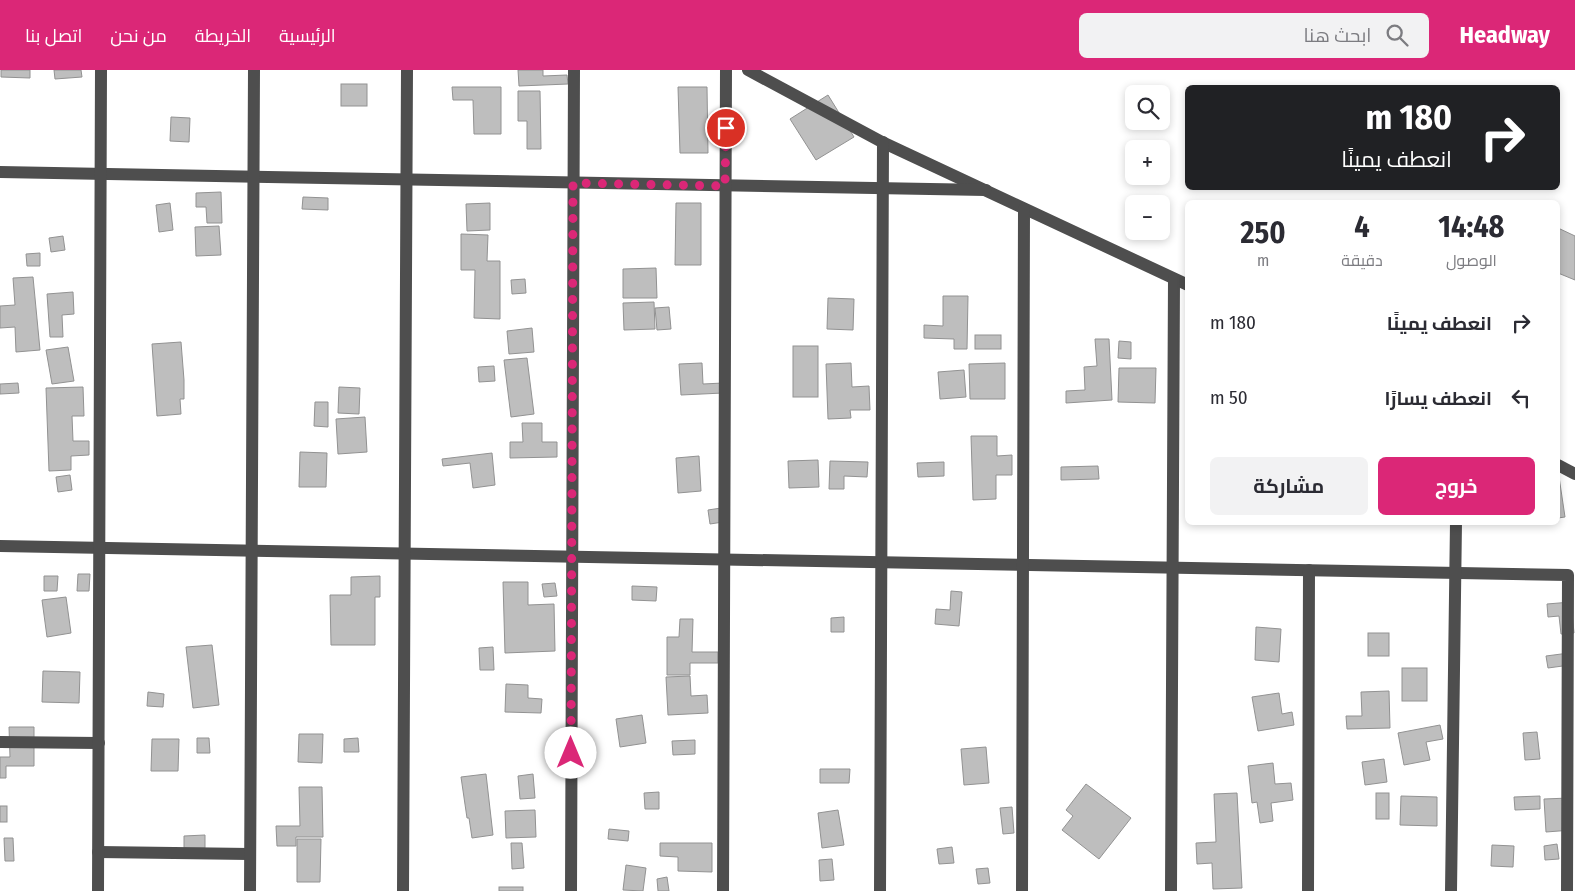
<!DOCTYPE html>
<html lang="ar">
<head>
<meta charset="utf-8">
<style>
  body { margin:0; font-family:"Fira Sans Condensed",Cairo,sans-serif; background:#f2f2f3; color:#2b2b33; direction:rtl; height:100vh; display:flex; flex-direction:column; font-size:19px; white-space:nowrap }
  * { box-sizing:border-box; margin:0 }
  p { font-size:16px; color:#7c7c81 }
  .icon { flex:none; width:28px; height:28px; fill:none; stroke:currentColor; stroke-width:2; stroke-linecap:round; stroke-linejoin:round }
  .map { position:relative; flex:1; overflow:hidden; direction:ltr }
  .drawer { position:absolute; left:1185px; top:130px; width:375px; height:325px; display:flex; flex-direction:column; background:#fff; border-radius:8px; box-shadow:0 2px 8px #0003; direction:rtl }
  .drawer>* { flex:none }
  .hud { position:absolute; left:1185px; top:15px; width:375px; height:105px; border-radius:8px; box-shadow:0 2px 8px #0003; direction:rtl; background:#202124; color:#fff; overflow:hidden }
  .tools { position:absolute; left:1125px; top:15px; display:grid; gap:10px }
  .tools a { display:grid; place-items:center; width:45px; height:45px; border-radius:8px; background:#fff; box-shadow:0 2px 8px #0003; font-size:25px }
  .pin { position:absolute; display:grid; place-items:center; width:42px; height:42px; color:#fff; margin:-21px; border:2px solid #fff; border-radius:50%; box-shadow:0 1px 5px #0007 }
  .me { position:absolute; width:55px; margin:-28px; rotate:0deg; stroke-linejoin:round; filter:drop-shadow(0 0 4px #0008) }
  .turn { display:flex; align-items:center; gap:18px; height:105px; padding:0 25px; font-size:22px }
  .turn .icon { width:65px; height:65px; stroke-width:2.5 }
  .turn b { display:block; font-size:35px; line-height:42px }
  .eta { display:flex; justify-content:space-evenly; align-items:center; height:85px; text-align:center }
  .eta b { font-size:30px; font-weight:700; line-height:35px }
  .cta { display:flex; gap:10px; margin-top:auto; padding:10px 25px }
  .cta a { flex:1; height:58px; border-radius:8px; background:#db2777; color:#fff; font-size:20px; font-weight:700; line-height:58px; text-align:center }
  .cta a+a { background:#f2f2f3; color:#2b2b33 }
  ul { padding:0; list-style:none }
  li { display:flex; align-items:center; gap:15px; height:75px; padding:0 25px }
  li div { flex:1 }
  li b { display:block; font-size:19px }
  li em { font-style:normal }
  header { display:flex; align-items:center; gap:30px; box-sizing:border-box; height:70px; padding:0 25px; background:#db2777; color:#fff }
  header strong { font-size:24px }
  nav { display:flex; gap:28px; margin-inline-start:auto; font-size:18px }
  .search { width:350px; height:45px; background:#f2f2f3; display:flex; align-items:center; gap:12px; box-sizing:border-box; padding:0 18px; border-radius:8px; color:#7c7c81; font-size:19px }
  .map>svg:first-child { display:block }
  .building { fill:#bebebe; stroke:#929292 }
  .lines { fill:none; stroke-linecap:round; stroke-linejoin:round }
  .minor { stroke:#4e4e4e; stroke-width:12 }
  .route { stroke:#db2777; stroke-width:9; stroke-dasharray:0 16.2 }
</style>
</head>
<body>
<header>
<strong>Headway</strong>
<div class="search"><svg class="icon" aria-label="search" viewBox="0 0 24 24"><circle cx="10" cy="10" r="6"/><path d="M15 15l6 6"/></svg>ابحث هنا</div>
<nav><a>الرئيسية</a><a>الخريطة</a><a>من نحن</a><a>اتصل بنا</a></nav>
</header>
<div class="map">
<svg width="1575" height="821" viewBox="0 0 1575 821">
  <rect width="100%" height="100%" fill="#fff"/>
  <!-- building -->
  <g class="building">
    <path d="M1 0H30V8L1 7Z"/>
    <path d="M54 0H81L82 7 55 9Z"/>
    <path d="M518 0H543V6L567 5 568 14 519 16Z"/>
    <rect x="341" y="14" width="26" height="22"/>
    <path d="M452 17H501V64H474L473 30H453Z"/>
    <path d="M678 17H707L708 83H680Z"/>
    <path d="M518 21H540L541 79H527V51H518Z"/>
    <path d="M828 25 854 67 816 90 790 49Z"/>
    <path d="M171 47 190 48 189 72 170 71Z"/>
    <path d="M221 122 222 153H207L206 137H196V123Z"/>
    <path d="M303 127 328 128V140L302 139Z"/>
    <path d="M170 133 173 160 159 162 156 135Z"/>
    <path d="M490 133V160L467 161 466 134Z"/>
    <path d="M676 133H701V195H675Z"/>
    <path d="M219 156 221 185 196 186 195 157Z"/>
    <path d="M1558 158 1575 166V210L1558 203Z"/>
    <path d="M461 164 488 165 487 191H500V249L474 248 475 200H461Z"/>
    <path d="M63 166 65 180 51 182 49 168Z"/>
    <path d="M40 183V196H27L26 184Z"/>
    <path d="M656 198 657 228H623V199Z"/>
    <path d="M33 207 40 280 16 282 15 257 0 258V236L15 235 13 208Z"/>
    <path d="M525 209 526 223 512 224 511 210Z"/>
    <path d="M73 222 74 244 62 245 63 267H50L47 224Z"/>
    <path d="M943 226H968L967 279H954V269L924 268V255L943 256Z"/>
    <path d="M828 228 854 229 853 260 827 259Z"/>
    <path d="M654 232 655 259 624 260 623 233Z"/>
    <path d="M669 237 671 259 657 260 655 238Z"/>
    <path d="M532 258 534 282 509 284 507 261Z"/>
    <rect x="975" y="265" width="26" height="14"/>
    <path d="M1095 269H1109L1112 330 1066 333V321L1085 320 1084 297 1097 296Z"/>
    <path d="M1119 271 1131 272V289L1118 288Z"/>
    <path d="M181 272 184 310V329H180L181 344 157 346 152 274Z"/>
    <rect x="793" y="276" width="25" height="51"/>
    <path d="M68 277 74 311 52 314 46 280Z"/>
    <path d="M527 288 534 344 511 347 504 290Z"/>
    <path d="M702 293 703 314 723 313V323L681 325 679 294Z"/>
    <path d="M851 293 852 317 869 316 870 340H850L851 348 828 349 826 294Z"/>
    <path d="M1005 293V329H970L969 294Z"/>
    <path d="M494 296 495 311 479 312 478 297Z"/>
    <path d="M1119 298H1156L1155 333 1118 332Z"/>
    <path d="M964 300 966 327 940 329 938 302Z"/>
    <path d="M18 313 19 323 0 324V314Z"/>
    <path d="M83 317 84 346H72L73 371H89V385L71 386V400L49 401 46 318Z"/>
    <path d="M339 317 360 318 359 344 338 343Z"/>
    <path d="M315 332H328V357L314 356Z"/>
    <path d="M365 347 367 382 338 384 336 349Z"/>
    <path d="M522 353H542V372H557V387L510 388V372H523Z"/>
    <path d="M971 366H997V386L1012 385V405H996V429L973 430Z"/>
    <path d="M300 382 327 383 326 417H299Z"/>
    <path d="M492 383 495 415 473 418 470 393 443 396 442 389Z"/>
    <path d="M699 386 701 421 678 423 676 388Z"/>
    <path d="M818 390 819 417 789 418 788 391Z"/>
    <path d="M830 391 868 392 867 407 844 406V419H829Z"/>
    <path d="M944 392V406L918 407 917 393Z"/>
    <path d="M1098 396 1099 409 1061 410V397Z"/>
    <path d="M1558 400 1565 447 1558 448Z"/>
    <path d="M70 405 72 420 58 422 56 407Z"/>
    <path d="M721 438 723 452 710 454 708 440Z"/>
    <path d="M78 504H90L89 521H77Z"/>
    <path d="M44 506H58L57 521H44Z"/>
    <path d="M380 506V527H375V575H331L330 525H351V507Z"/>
    <path d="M503 512H528V535L554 534 555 581 505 583Z"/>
    <path d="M555 513 557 526 544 527 542 514Z"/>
    <path d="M632 516 657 517 656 531 632 530Z"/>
    <path d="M951 521 962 522 959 556 935 554 936 539 950 540Z"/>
    <path d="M66 527 71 563 47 567 42 530Z"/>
    <path d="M1571 532 1574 563 1561 564 1559 546 1548 547 1547 534Z"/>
    <path d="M844 547V562H831V548Z"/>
    <path d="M680 549H693L692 582H718V593H690V605H667V567H679Z"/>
    <path d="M1256 557 1281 559 1279 592 1255 590Z"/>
    <rect x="1368" y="563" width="21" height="23"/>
    <path d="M212 575 219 635 193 638 186 577Z"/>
    <path d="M493 577 494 600H480L479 578Z"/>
    <path d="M1569 583 1570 595 1548 598 1546 586Z"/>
    <rect x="1402" y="598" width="25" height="33"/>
    <path d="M43 601 80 602 79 633 42 632Z"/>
    <path d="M690 606 691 626 707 625 708 643 668 645 666 607Z"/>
    <path d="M506 614 528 615V628L542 629 541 643 505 642Z"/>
    <path d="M1389 621 1390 658 1347 659 1346 646H1362L1361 622Z"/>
    <path d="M148 622 164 624 163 637 147 636Z"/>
    <path d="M1279 623 1282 644 1292 642 1294 655 1258 661 1252 627Z"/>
    <path d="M642 645 646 673 620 677 616 649Z"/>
    <path d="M1440 655 1443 669 1426 672 1430 690 1404 695 1398 663Z"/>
    <path d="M9 657H34V696H6V708H0V687H10Z"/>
    <path d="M1537 662 1540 689 1525 690 1523 663Z"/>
    <path d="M299 664H323L322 693 298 692Z"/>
    <path d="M197 668H209L210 683H197Z"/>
    <path d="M358 668 359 682H344V669Z"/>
    <path d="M152 669H179L178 701H151Z"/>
    <path d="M695 670V684L673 685 672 671Z"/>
    <path d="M986 677 989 713 964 715 961 679Z"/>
    <path d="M1384 689 1387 712 1365 715 1362 692Z"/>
    <path d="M1273 693 1275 714 1291 713 1293 730 1271 733 1273 751 1260 753 1257 732 1252 733 1248 696Z"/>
    <path d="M820 699H850L849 713H820Z"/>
    <path d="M486 704 493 765 472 768 469 748H467L461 707Z"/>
    <path d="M533 704 535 728 520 729 518 706Z"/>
    <path d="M1086 714 1131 748 1099 789 1062 760 1073 746 1066 740Z"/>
    <path d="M299 717H322L323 767H296V776H277L276 756H300Z"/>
    <path d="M659 722V739H645L644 723Z"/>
    <path d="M1237 723 1242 818 1213 819 1212 793 1197 794 1196 773 1216 772 1214 724Z"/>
    <rect x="1376" y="723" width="13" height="26"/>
    <path d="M1401 726 1437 727V756L1400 755Z"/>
    <path d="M1540 726V739L1515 740 1514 727Z"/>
    <path d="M1569 728 1572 760 1546 762 1544 729Z"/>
    <rect x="0" y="736" width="7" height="16"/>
    <path d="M1012 737 1014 763 1003 764 1000 738Z"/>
    <path d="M535 740 536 767 506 768 505 741Z"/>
    <path d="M838 740 844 775 822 778 818 743Z"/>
    <path d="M609 759 629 761 628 771 608 769Z"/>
    <path d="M205 765V778H184V766Z"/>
    <path d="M4 768H13L14 791H5Z"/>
    <path d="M297 769H321L320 812H297Z"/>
    <path d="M511 773H522L524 798 512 799Z"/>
    <path d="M660 773H712V802L678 801V787L660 786Z"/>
    <path d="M1557 774 1559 789 1545 790 1544 776Z"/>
    <path d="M1492 775 1514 776 1513 797 1491 796Z"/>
    <path d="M952 777 954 793 939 794 937 779Z"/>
    <path d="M832 789 834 810 820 811 819 790Z"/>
    <path d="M626 795 646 798 643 821 623 820Z"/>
    <path d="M988 798 990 813 978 814 976 799Z"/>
    <path d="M667 807 669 821H658L657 809Z"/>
    <rect x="499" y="817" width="24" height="4"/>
  </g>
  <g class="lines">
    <!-- minor -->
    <g class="minor">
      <path d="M748 0 882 72 1188 215"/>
      <path d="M0 102 986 120"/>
      <path d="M1558 395 1575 404"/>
      <path d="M0 476 1568 505 1567 821"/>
      <path d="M0 672 99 673"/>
      <path d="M98 782 250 784"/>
      <path d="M98 821 101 0"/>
      <path d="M250 821 254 0"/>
      <path d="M403 821 407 0"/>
      <path d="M571 821 574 0"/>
      <path d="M723 821 726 0"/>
      <path d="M880 821 883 72"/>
      <path d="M1022 821 1024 139"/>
      <path d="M1171 821 1174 209"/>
      <path d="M1308 821 1309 500"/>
      <path d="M1451 821 1456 452"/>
    </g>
  </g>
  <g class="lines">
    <!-- route -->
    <path class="route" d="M571 683 573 113 725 116 726 58"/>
  </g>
</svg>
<div class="tools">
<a><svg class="icon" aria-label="search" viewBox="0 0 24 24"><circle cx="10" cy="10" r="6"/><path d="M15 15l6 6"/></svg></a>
<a>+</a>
<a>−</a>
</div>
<div class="pin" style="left:726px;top:58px;background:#d93025"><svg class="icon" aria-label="arrive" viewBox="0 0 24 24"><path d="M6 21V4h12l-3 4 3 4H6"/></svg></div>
<svg class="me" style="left:571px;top:683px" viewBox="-20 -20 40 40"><circle r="19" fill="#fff"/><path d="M0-13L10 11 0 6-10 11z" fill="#db2777"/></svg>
<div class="hud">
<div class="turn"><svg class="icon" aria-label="right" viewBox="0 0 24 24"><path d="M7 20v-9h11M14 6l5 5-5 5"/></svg><div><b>180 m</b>انعطف يمينًا</div></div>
</div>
<section class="drawer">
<div class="eta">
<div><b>14:48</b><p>الوصول</p></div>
<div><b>4</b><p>دقيقة</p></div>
<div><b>250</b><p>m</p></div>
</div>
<ul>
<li><svg class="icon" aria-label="right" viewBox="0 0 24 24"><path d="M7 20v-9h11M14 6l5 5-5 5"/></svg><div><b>انعطف يمينًا</b></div><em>180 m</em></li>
<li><svg class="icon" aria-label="left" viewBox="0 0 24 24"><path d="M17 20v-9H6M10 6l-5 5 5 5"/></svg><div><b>انعطف يسارًا</b></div><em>50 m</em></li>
</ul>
<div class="cta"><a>خروج</a><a>مشاركة</a></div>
</section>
</div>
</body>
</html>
